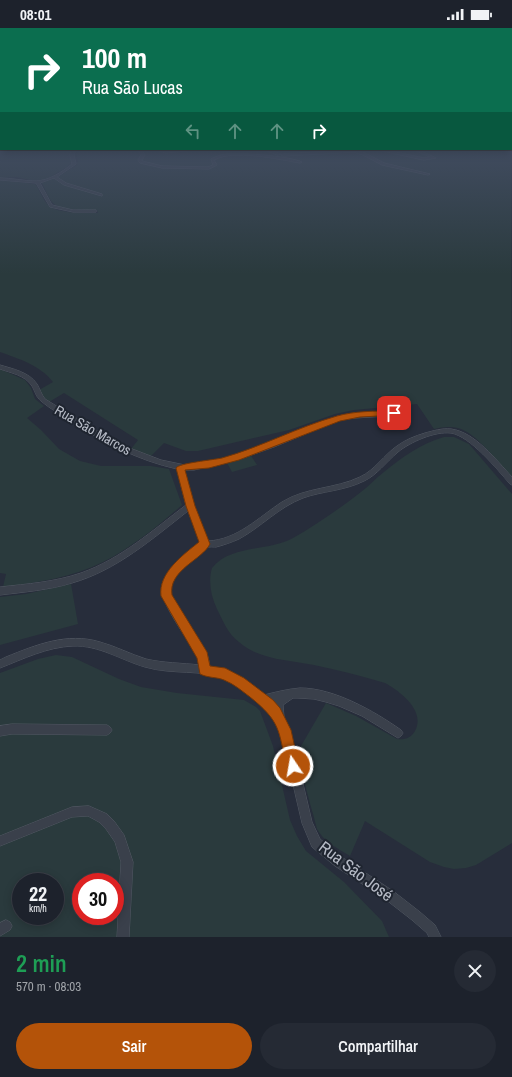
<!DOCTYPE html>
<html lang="pt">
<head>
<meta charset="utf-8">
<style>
  body { margin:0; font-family:"Archivo Narrow",sans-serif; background:#252a34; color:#f1f3f6; height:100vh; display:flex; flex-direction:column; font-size:15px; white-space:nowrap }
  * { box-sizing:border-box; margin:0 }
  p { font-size:13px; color:#a0a4a9 }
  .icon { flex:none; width:22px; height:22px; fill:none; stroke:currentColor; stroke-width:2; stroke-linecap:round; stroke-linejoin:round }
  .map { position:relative; height:909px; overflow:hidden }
  .sheet { display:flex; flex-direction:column; background:#1d222c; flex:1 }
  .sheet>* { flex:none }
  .top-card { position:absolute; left:0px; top:0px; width:512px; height:122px; box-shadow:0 2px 10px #0003,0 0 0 1px #3b3f48; background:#0b6e4f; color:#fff; overflow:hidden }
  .speed { position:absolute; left:12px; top:845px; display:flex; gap:8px; font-size:20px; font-weight:700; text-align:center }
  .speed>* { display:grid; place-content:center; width:52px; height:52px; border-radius:50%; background:#1d222c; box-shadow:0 2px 10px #0003,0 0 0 1px #3b3f48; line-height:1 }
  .speed small { font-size:10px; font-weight:400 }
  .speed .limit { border:6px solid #d22; background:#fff; color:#111 }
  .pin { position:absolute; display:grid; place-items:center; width:34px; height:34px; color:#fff; margin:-17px; border-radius:8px; box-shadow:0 2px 6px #0006 }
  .me { position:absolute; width:44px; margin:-22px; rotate:348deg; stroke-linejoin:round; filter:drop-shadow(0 0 3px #0008) }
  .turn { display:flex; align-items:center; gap:14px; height:84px; padding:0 16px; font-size:18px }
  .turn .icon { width:52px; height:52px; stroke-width:2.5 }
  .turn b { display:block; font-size:28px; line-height:34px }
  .lanes { display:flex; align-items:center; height:38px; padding:0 16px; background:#0003; justify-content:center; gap:20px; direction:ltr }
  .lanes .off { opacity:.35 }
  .round { display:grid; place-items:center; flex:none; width:42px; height:42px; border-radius:21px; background:#252a34 }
  .overview { display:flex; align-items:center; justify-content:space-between; height:68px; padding:0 16px }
  h1 { font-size:24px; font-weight:600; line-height:30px; color:#1e9e55 }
  .button { display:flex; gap:8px; margin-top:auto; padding:8px 16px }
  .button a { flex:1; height:46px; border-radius:24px; background:#b45309; color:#fff; font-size:16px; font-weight:600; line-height:46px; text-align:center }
  .button a+a { background:#252a34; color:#f1f3f6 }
  .status { display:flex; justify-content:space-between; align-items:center; height:28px; padding:0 20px; background:#1d222c; direction:ltr }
  .status svg { height:11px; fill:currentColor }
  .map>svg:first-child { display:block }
  .green { fill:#2a3a3d; fill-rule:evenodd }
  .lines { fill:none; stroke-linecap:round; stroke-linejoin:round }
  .street-casing { stroke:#525863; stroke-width:1 }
  .street { fill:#3a404b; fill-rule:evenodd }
  .route { fill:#b45309; stroke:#753606 }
  .labels { text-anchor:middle; stroke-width:4; stroke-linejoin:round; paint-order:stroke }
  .street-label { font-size:14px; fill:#b6bbc6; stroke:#1f2530 }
  .near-street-label { font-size:17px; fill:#b6bbc6; stroke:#1f2530 }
</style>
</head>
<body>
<div class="status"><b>08:01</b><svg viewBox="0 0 49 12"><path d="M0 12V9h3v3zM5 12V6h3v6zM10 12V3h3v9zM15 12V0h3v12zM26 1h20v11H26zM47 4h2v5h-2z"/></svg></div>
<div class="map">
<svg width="512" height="909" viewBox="0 0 512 909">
  <rect width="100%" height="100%" fill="#272d3b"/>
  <!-- green -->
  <g class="green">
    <path d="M0 119 1 121H71L69 125 72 133 67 139 45 152 35 153 16 149 0 150Z"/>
    <path d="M511 119 512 450C499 436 479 408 461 401 452 398 443 399 434 401L417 376 354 382 335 386 289 402 198 423H186L164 415 151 428 131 421 138 412 64 365 49 374 44 370 39 362 53 354C40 337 19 331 0 324V152L35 156C40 162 42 171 48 177 57 186 86 185 98 185L97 182C86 182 61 183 53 175 48 170 46 162 42 155L58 149 77 137 78 133 76 125 78 121H153C163 128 196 123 207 121H511Z"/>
    <path d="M0 341 25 352 31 360 35 371 44 378 27 390 41 402 59 421 80 433 101 438H151L169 441 182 477C158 498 131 520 103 534 73 549 36 555 3 559L6 546 0 545Z"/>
    <path d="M444 409H454L469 416 512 466V815L476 837 466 840 454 841 444 839 430 834 365 793 350 828C337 820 324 814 317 801 312 779 297 738 301 718L326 675 356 688 397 711C405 712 411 710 415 703 426 683 400 663 385 655 362 648 338 642 314 637 289 632 259 632 239 614 228 606 223 593 217 581 211 568 208 554 212 540 231 516 268 524 293 510 316 497 339 481 361 464 369 458 376 450 384 444 401 430 422 415 444 409Z"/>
    <path d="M250 426 257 437 232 444 226 433Z"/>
    <path d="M71 556 78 596 0 617V569L26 566Z"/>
    <path d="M56 627 72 629 119 651 141 659 177 665 244 672 256 679 260 683 273 718 290 792 297 808 306 823 344 854 382 893 389 909H0V645L38 631ZM21 854H55V888H21ZM81 854H115V888H81Z"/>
  </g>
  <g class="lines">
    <defs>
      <g id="street">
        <path d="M72 121H76L74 127 76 136 57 149 66 155 102 166V168L64 157 54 150 40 155 52 177 73 182H96V184H73L50 179 36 155 0 152V150C12 150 23 153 35 153 49 153 62 144 72 136L70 127Z"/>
        <path d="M137 121H141L145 127 142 132V133L162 138 208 139 213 137 211 131C217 128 222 126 229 126 245 125 288 128 302 134L300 135C278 131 233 121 214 132L217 137 209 141 162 140 140 135 138 132 141 127Z"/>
        <path d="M154 121 166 123 205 121 166 125Z"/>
        <path d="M263 121H268L281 126 278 127Z"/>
        <path d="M374 121H381L424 130 430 129 412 121H417L436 130 424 132Z"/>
        <path d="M354 122 365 125 384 135 430 146 428 147 382 137 363 127 354 124 283 128 281 127 283 126Z"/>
        <path d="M0 337C13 341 29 344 37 356 40 361 41 366 45 371L94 401 127 419 161 432 185 437 197 436 237 427 269 416 338 388 355 385 408 382 409 383 408 384 389 388 355 390 339 392 274 419 240 431 220 436 194 442H184L194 478 208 513C237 512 259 489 282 474 306 459 335 461 360 449 375 442 384 427 397 418 405 412 415 408 425 405 433 403 442 400 451 401 475 404 496 432 512 449V457L510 456C497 441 470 408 451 405 435 403 410 414 398 424 386 434 377 447 364 453 344 463 322 463 303 470 279 479 261 499 239 511 232 514 224 517 216 519 212 519 208 518 204 521 192 528 177 542 171 555 162 578 212 615 209 638 233 642 246 652 264 667 276 664 288 661 300 660 334 660 374 683 401 702L403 705 401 708 398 710 362 688 339 678 326 674 314 671 297 670H293L283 677 284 689 292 709 312 794 320 811 343 830 393 863 420 884 435 897 441 909H429L427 905 412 892 385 871 335 838 312 819 302 795 282 709C277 693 268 683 256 673 247 665 238 656 227 651 201 641 172 647 145 639 121 632 99 617 73 618 47 619 23 631 0 640V632L6 629C36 617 67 604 100 614 115 618 130 626 146 631 163 635 182 635 200 637L199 630C190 614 159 575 162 558 166 540 186 525 201 515L188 483C152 511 117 542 72 555 49 562 24 564 0 567V559C27 556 55 554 81 545 121 531 153 502 186 477L177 441C137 432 103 414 69 392 60 386 49 380 41 373 36 369 35 363 32 358 25 347 11 345 0 341Z"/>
        <path d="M12 696 107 697 110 699 112 702 110 705 107 707 12 706 0 708V698Z"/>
        <path d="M89 778 107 786 114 793 124 807 133 834 129 909H117L121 834 115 814 106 801 99 794 88 788 72 789 0 818V808L72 779Z"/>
        <path d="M6 892 10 894 12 898 10 902 0 908V895Z"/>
      </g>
    </defs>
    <!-- street casing -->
    <use href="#street" class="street-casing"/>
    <!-- street -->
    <use href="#street" class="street"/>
  </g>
  <!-- sky -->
  <linearGradient id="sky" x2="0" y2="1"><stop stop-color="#151920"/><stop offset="0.48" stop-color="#414c60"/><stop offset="1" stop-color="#414c60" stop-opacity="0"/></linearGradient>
  <rect width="512" height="246" fill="url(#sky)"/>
  <!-- route -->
  <path class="route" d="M394 383 398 385 397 387 360 389 340 393 239 432 209 440 185 442 195 478 210 516C202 532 168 542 172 567L207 624 210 638 225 640 244 650 273 672 280 680 291 702 299 738 298 742 293 744 288 742 286 738C279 702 280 693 250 669 242 663 234 656 224 652 217 649 208 650 200 646L197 630 161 568C158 545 183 527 199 514L186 478 176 440C179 435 213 432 222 430 261 419 298 399 337 388 355 383 375 383 394 383Z"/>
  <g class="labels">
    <!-- street labels -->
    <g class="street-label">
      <text transform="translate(93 402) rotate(30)" y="5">Rua São Marcos</text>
    </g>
    <!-- near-street labels -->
    <g class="near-street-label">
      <text transform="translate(356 843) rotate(37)" y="6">Rua São José</text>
    </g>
  </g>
</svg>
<div class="speed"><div>22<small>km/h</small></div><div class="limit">30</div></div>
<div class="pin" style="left:394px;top:385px;background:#d93025"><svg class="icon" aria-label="arrive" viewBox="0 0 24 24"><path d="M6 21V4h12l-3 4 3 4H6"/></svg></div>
<svg class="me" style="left:293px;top:738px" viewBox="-20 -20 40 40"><circle r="17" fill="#b45309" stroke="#fff" stroke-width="3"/><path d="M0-11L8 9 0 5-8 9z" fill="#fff"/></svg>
<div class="top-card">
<div class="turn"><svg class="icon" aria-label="right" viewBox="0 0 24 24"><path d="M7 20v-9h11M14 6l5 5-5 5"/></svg><div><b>100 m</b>Rua São Lucas</div></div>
<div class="lanes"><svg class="icon off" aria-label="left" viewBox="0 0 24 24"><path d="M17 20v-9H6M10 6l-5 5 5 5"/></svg><svg class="icon off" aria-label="ahead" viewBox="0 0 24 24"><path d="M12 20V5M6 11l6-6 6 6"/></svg><svg class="icon off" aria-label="ahead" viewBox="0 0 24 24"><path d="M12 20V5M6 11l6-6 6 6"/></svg><svg class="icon" aria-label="right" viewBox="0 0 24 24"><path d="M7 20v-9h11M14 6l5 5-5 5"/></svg></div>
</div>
</div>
<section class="sheet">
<div class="overview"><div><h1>2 min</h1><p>570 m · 08:03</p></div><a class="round"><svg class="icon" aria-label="close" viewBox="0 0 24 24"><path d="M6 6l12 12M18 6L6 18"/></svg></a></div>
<div class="button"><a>Sair</a><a>Compartilhar</a></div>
</section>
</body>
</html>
